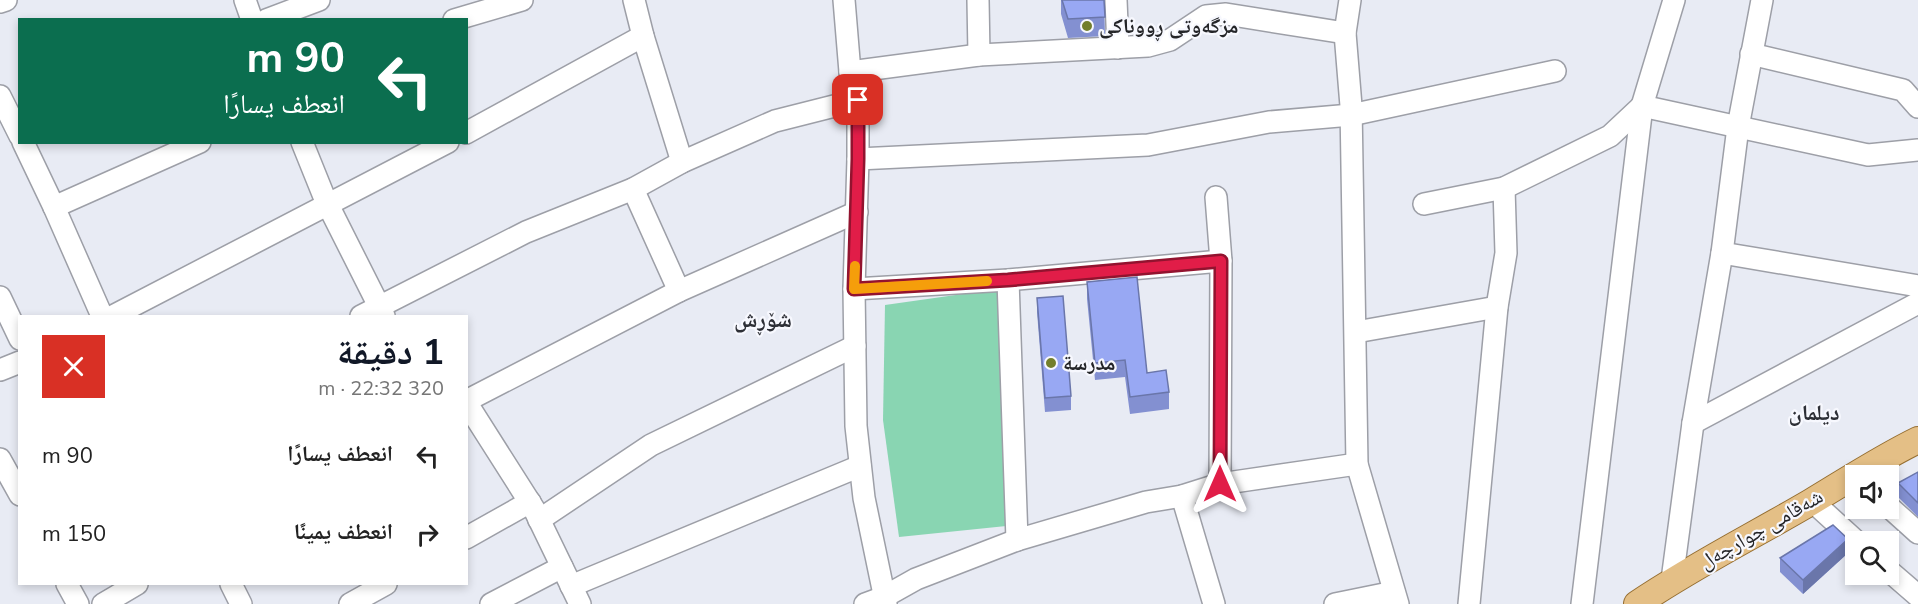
<!DOCTYPE html>
<html lang="ar">
<head>
<meta charset="utf-8">
<style>
  body { margin:0; font-family:"Nunito Sans","Noto Naskh Arabic",sans-serif; background:#f6f6f6; color:#222; direction:rtl; height:100vh; display:flex; flex-direction:column; font-size:22px; white-space:nowrap }
  * { box-sizing:border-box; margin:0 }
  p { font-size:20px; color:#767676 }
  .icon { flex:none; width:33px; height:33px; fill:none; stroke:currentColor; stroke-width:2; stroke-linecap:round; stroke-linejoin:round }
  .map { position:relative; flex:1; overflow:hidden; direction:ltr }
  .drawer { position:absolute; left:18px; top:315px; width:450px; height:270px; display:flex; flex-direction:column; background:#fff; border-radius:0px; box-shadow:0 3px 9px #0003; direction:rtl }
  .drawer>* { flex:none }
  .banner { position:absolute; left:18px; top:18px; width:450px; height:126px; border-radius:0px; box-shadow:0 3px 9px #0003; direction:rtl; background:#0b6e4f; color:#fff; overflow:hidden }
  .buttons { position:absolute; left:1845px; top:465px; display:grid; gap:12px }
  .buttons a { display:grid; place-items:center; width:54px; height:54px; border-radius:0px; background:#fff; box-shadow:0 3px 9px #0003; font-size:30px }
  .pin { position:absolute; display:grid; place-items:center; width:51px; height:51px; color:#fff; margin:-26px; border-radius:12px; box-shadow:0 3px 9px #0006 }
  .me { position:absolute; width:66px; margin:-33px; rotate:0deg; stroke-linejoin:round; filter:drop-shadow(0 0 4px #0008) }
  .turn { display:flex; align-items:center; gap:21px; height:126px; padding:0 24px; font-size:27px }
  .turn .icon { width:78px; height:78px; stroke-width:2.5 }
  .turn b { display:block; font-size:42px; line-height:51px }
  .round { display:grid; place-items:center; flex:none; width:63px; height:63px; border-radius:0px; background:#f6f6f6 }
  .head { display:flex; align-items:center; justify-content:space-between; height:102px; padding:0 24px }
  h1 { font-size:36px; font-weight:700; line-height:45px; color:#111827 }
  ul { padding:0; list-style:none }
  li { display:flex; align-items:center; gap:18px; height:78px; padding:0 24px }
  li div { flex:1 }
  li b { display:block; font-size:22px }
  li em { font-style:normal }
  .map>svg:first-child { display:block }
  .green { fill:#89d5b2 }
  .lines { fill:none; stroke-linecap:round; stroke-linejoin:round }
  .minor-casing { stroke:#9d9fa7; stroke-width:24 }
  .major-casing { stroke:#956e31; stroke-width:28 }
  .minor { stroke:#fff; stroke-width:21 }
  .major { stroke:#e4bf86; stroke-width:26 }
  .wall { fill:#8390d1 }
  .shaded-wall { fill:#6a76aa }
  .building { fill:#98a8f3; stroke:#6a76aa; stroke-width:1.5 }
  .route-casing { stroke:#92132f; stroke-width:15 }
  .route { stroke:#e11d48; stroke-width:10 }
  .slow { stroke:#f59e0b; stroke-width:10 }
  .poi-dot { fill:#737f2c; stroke:#f7f8fe; stroke-width:2 }
  .labels { text-anchor:middle; stroke-width:4.5; stroke-linejoin:round; paint-order:stroke }
  .poi-label { font-size:21px; font-weight:bold; fill:#242528; stroke:#f7f8fe; text-anchor:start }
  .street-label { font-size:21px; fill:#242528; stroke:#f7f8fe }
  .neighbourhood-label { font-size:22px; font-weight:bold; fill:#2d2f36; stroke:#f7f8fe }
</style>
</head>
<body>
<div class="map">
<svg width="1918" height="604" viewBox="0 0 1918 604">
  <rect width="100%" height="100%" fill="#e8ebf4"/>
  <!-- green -->
  <path class="green" d="M998 289 1016 525 899 537 883 420 885 305Z"/>
  <g class="lines">
    <defs>
      <g id="minor">
        <path d="M245 0 252 20"/>
        <path d="M634 0 643 36 682 162"/>
        <path d="M844 0 850 72 858 100V159L854 289 856 426 864 498 886 604"/>
        <path d="M978 0 979 55"/>
        <path d="M1116 0 1118 48"/>
        <path d="M1350 0 1345 33 1351 106 1357 464 1398 604"/>
        <path d="M0 2 6 0"/>
        <path d="M266 20 319 0"/>
        <path d="M454 20 522 0"/>
        <path d="M1751 54 1903 90 1918 107"/>
        <path d="M850 72 979 55 1148 46 1170 40 1206 16 1226 14 1345 33"/>
        <path d="M0 96 20 136"/>
        <path d="M466 133 643 36"/>
        <path d="M23 142 54 207 102 316"/>
        <path d="M302 142 325 199 384 316"/>
        <path d="M858 159 1148 145 1269 122 1351 115 1555 71"/>
        <path d="M633 189 679 291"/>
        <path d="M1216 197 1221 261 1220 484"/>
        <path d="M1424 204 1504 188 1610 136 1642 106 1868 155 1918 150"/>
        <path d="M54 207 200 142"/>
        <path d="M1722 253 1918 286"/>
        <path d="M1008 280 1017 540"/>
        <path d="M854 289 1008 280 1221 261"/>
        <path d="M0 297 20 339"/>
        <path d="M113 316 448 142"/>
        <path d="M361 316 526 232 633 189 682 162 775 121 858 100"/>
        <path d="M1356 332 1497 307"/>
        <path d="M0 370 20 362"/>
        <path d="M466 401 679 291 857 212"/>
        <path d="M466 402 534 509 580 604"/>
        <path d="M1693 423 1918 303"/>
        <path d="M0 459 20 495"/>
        <path d="M1182 496 1214 604"/>
        <path d="M1812 501 1857 542"/>
        <path d="M1888 506 1918 533"/>
        <path d="M539 520 651 445 855 346"/>
        <path d="M466 538 530 502"/>
        <path d="M1888 570 1918 596"/>
        <path d="M1672 580 1693 423 1722 253 1738 127 1762 0"/>
        <path d="M67 584 78 604"/>
        <path d="M231 584 241 604"/>
        <path d="M571 586 860 466"/>
        <path d="M103 604 137 584"/>
        <path d="M350 604 386 584"/>
        <path d="M491 604 562 567"/>
        <path d="M865 604 884 597 916 579 1017 540 1146 502 1182 496 1220 484 1357 464"/>
        <path d="M1335 604 1394 592"/>
        <path d="M1469 604 1497 307 1506 253 1504 188"/>
        <path d="M1582 604 1642 106 1674 0"/>
      </g>
      <path id="major" d="M1637 604C1693 566 1753 536 1811 502 1846 481 1881 458 1918 440"/>
    </defs>
    <!-- minor casing -->
    <use href="#minor" class="minor-casing"/>
    <!-- major casing -->
    <use href="#major" class="major-casing"/>
    <!-- minor -->
    <use href="#minor" class="minor"/>
    <!-- major -->
    <use href="#major" class="major"/>
  </g>
  <!-- wall -->
  <g class="wall">
    <path d="M1061 0H1104L1105 36 1068 38 1061 14Z"/>
    <path d="M1087 282 1147 373 1169 392V409L1130 414 1125 377 1095 380 1087 299Z"/>
    <path d="M1037 298 1071 396V410L1045 412 1037 312Z"/>
    <path d="M1918 472V517L1898 497V483Z"/>
    <path d="M1848 553 1803 594 1780 572V558Z"/>
  </g>
  <!-- shaded-wall -->
  <path class="shaded-wall" d="M1848 539V553L1803 594V580Z"/>
  <!-- building -->
  <g class="building">
    <path d="M1062 0H1104L1105 17 1068 19Z"/>
    <path d="M1137 277 1147 373 1166 370 1169 392 1130 397 1125 360 1095 363 1087 282Z"/>
    <path d="M1063 296 1071 396 1045 398 1037 298Z"/>
    <path d="M1918 472V503L1898 483Z"/>
    <path d="M1833 525 1848 539 1803 580 1780 558Z"/>
  </g>
  <g class="lines">
    <defs>
      <path id="route" d="M858 100V159L854 289 1008 280 1221 261 1220 484"/>
    </defs>
    <!-- route casing -->
    <use href="#route" class="route-casing"/>
    <!-- route -->
    <use href="#route" class="route"/>
    <!-- slow -->
    <path class="slow" d="M855 266 854 289 987 281"/>
  </g>
  <!-- markers -->
  <g class="poi-dot">
    <circle cx="1087" cy="26" r="6"/>
    <circle cx="1051" cy="363" r="6"/>
  </g>
  <g class="labels">
    <!-- poi labels -->
    <g class="poi-label">
      <text x="1099" y="33">مزگەوتی ڕووناکی</text>
      <text x="1063" y="370">مدرسة</text>
    </g>
    <!-- street labels -->
    <g class="street-label">
      <text transform="translate(1761 529) rotate(-30)" y="7">شەقامی چوارچەل</text>
    </g>
    <!-- neighbourhood labels -->
    <g class="neighbourhood-label">
      <text x="763" y="327">شۆڕش</text>
      <text x="1814" y="420">دیلمان</text>
    </g>
  </g>
</svg>
<div class="buttons">
<a><svg class="icon" aria-label="sound" viewBox="0 0 24 24"><path d="M4 9h4l5-4v14l-5-4H4zM17 9q2 3 0 6"/></svg></a>
<a><svg class="icon" aria-label="search" viewBox="0 0 24 24"><circle cx="10" cy="10" r="6"/><path d="M15 15l6 6"/></svg></a>
</div>
<div class="pin" style="left:858px;top:100px;background:#d93025"><svg class="icon" aria-label="arrive" viewBox="0 0 24 24"><path d="M6 21V4h12l-3 4 3 4H6"/></svg></div>
<svg class="me" style="left:1220px;top:484px" viewBox="-20 -20 40 40"><path d="M0-17L14 15 0 8-14 15z" fill="#e11d48" stroke="#fff" stroke-width="4"/></svg>
<div class="banner">
<div class="turn"><svg class="icon" aria-label="left" viewBox="0 0 24 24"><path d="M17 20v-9H6M10 6l-5 5 5 5"/></svg><div><b>90 m</b>انعطف يسارًا</div></div>
</div>
<section class="drawer">
<div class="head"><div><h1>1 دقيقة</h1><p>320 m · 22:32</p></div><a class="round" style="background:#d93025;color:#fff"><svg class="icon" aria-label="close" viewBox="0 0 24 24"><path d="M6 6l12 12M18 6L6 18"/></svg></a></div>
<ul>
<li><svg class="icon" aria-label="left" viewBox="0 0 24 24"><path d="M17 20v-9H6M10 6l-5 5 5 5"/></svg><div><b>انعطف يسارًا</b></div><em>90 m</em></li>
<li><svg class="icon" aria-label="right" viewBox="0 0 24 24"><path d="M7 20v-9h11M14 6l5 5-5 5"/></svg><div><b>انعطف يمينًا</b></div><em>150 m</em></li>
</ul>
</section>
</div>
</body>
</html>
